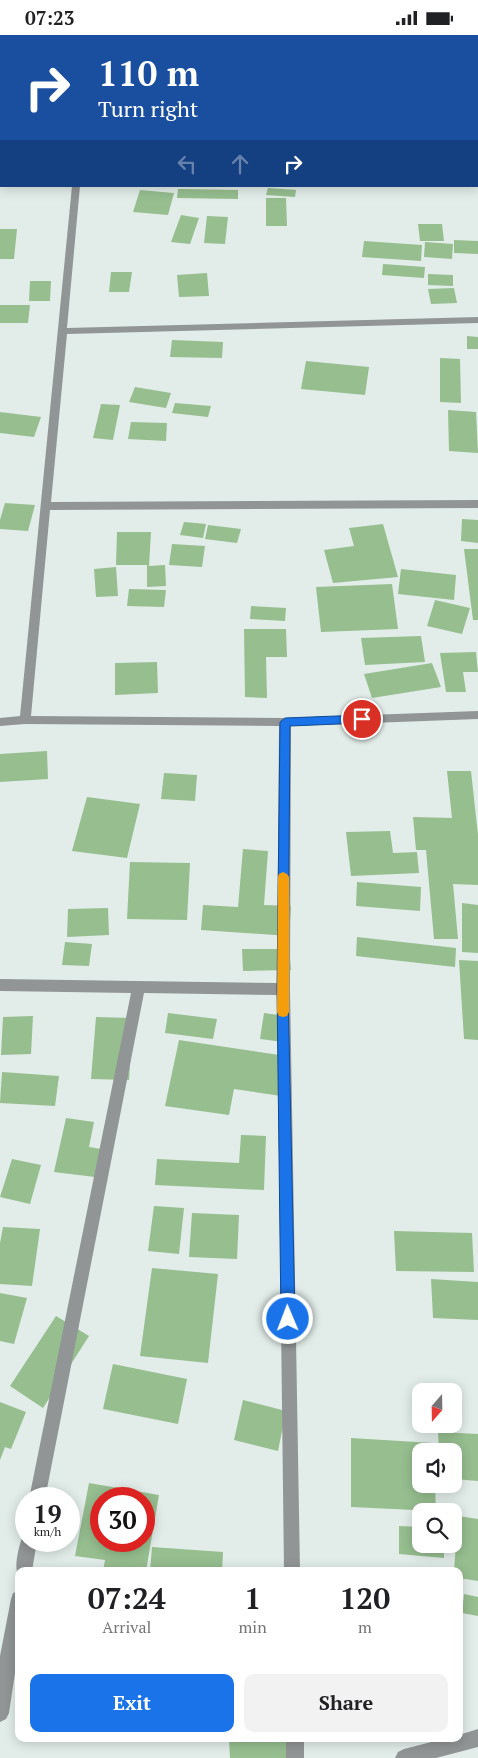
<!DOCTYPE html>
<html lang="en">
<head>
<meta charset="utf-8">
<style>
  body { margin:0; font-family:"PT Serif",serif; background:#f2f2f2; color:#202124; height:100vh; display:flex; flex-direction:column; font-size:19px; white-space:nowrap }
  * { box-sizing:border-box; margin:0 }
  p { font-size:16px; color:#757577 }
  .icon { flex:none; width:28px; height:28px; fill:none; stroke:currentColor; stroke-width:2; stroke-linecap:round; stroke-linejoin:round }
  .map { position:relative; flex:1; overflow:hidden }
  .panel { position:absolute; left:15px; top:1532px; width:448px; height:175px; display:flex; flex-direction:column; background:#fff; border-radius:10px; box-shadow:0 2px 12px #0003 }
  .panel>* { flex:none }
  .hud { position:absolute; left:0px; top:0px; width:479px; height:152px; box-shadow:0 2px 12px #0003; background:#1a4fa0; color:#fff; overflow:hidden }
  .needle { width:32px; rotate:200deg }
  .controls { position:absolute; left:412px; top:1348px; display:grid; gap:10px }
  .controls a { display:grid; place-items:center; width:50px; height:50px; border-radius:10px; background:#fff; box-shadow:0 2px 12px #0003; font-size:25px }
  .speed { position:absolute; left:15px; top:1452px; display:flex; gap:10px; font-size:25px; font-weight:700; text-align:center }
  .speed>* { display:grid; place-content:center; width:65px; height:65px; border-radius:50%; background:#fff; box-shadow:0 2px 12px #0003; line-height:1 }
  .speed small { font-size:12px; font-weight:400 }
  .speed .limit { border:8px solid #d22; background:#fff; color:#111 }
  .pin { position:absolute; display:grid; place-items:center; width:42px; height:42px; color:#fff; margin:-21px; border:2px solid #fff; border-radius:50%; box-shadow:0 1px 5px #0007 }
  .me { position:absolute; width:55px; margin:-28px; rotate:359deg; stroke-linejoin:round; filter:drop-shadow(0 0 4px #0008) }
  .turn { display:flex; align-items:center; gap:18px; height:105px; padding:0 15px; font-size:22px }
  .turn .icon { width:65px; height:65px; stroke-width:2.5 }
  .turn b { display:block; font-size:35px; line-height:42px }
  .lanes { display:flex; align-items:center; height:48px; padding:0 15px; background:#0003; justify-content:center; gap:25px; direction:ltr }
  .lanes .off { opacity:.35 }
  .eta { display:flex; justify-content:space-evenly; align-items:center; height:85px; text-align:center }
  .eta b { font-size:30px; font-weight:700; line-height:35px }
  .cta { display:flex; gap:10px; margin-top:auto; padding:10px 15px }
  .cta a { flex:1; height:58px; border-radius:10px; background:#1a73e8; color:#fff; font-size:20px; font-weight:700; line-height:58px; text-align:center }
  .cta a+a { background:#f2f2f2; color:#202124 }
  .status { display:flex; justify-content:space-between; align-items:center; height:35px; padding:0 25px; background:#fff; direction:ltr }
  .status svg { height:14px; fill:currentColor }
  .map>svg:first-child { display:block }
  .building { fill:#96be8f; fill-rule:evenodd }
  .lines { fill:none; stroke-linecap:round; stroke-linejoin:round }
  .minor { fill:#919596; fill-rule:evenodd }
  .route { fill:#1a73e8; stroke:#114b97 }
  .slow { fill:#f59e0b }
</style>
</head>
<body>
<div class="status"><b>07:23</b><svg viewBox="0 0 49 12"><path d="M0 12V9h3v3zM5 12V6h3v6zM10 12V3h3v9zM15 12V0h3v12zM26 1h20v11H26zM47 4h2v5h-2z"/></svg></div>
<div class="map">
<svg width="478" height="1723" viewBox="0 0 478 1723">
  <rect width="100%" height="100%" fill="#e2ede9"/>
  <!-- building -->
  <g class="building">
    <path d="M268 153 296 155 295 162 266 160Z"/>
    <path d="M178 154 238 155V164L177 163Z"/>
    <path d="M140 155 174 158 168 180 133 177Z"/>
    <path d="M266 163H286L287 191H266Z"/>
    <path d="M181 180 199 183 190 209 171 207Z"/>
    <path d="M207 181 228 182 225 209 204 208Z"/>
    <path d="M418 189H442L444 206H420Z"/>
    <path d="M0 194H17L14 224H0Z"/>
    <path d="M454 205 478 206V219L454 218Z"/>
    <path d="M364 206 422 210 421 226 362 222Z"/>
    <path d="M425 207 453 209 452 224 424 222Z"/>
    <path d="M383 229 425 232 424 243 382 240Z"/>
    <path d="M111 237H132L129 257H109Z"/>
    <path d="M207 238 209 261 179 262 177 240Z"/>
    <path d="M428 239 453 240V251L428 250Z"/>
    <path d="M30 246H51L50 266H29Z"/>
    <path d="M454 253 457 268 431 269 428 254Z"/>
    <path d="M0 270H30L28 288H0Z"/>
    <path d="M467 301 478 302V314H467Z"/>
    <path d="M172 305 223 307 222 323 170 322Z"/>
    <path d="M440 323 460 324 461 368 440 367Z"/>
    <path d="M306 326 369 332 365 360 301 354Z"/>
    <path d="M135 352 171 358 166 373 129 367Z"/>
    <path d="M175 368 211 371 208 382 172 378Z"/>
    <path d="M101 369 120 370 113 405 93 403Z"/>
    <path d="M448 375 476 377 478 418 449 416Z"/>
    <path d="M0 377 41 382 34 402 0 398Z"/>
    <path d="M131 387 167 388 166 406 128 404Z"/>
    <path d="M5 468 35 470 28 496 0 494V485Z"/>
    <path d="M462 484 478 485V508L461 506Z"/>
    <path d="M184 487 206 489 203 503 180 500Z"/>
    <path d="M383 489 398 542 333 548 324 515 354 511 349 493Z"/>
    <path d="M208 490 241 494 237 508 205 504Z"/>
    <path d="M117 497H151L149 531 165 530 166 551 147 552V530H116Z"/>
    <path d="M172 509 205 511 202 532 169 530Z"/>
    <path d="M464 514H478V585H473Z"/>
    <path d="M116 532 118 561 96 562 94 534Z"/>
    <path d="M401 534 456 540 454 565 398 559Z"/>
    <path d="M392 549 398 594 321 597 316 552Z"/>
    <path d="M129 554 166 555 164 572 127 571Z"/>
    <path d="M435 565 470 573 462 599 427 591Z"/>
    <path d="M251 571 286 573 285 586 250 584Z"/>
    <path d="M244 594H286L287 622H266L267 663 245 662Z"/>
    <path d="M421 601 425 627 365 630 361 603Z"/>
    <path d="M476 617 478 637H463L466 657H446L440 618Z"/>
    <path d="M157 627 158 658 115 660V628Z"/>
    <path d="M432 628 441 652 372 663 364 639Z"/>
    <path d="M47 716 48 744 0 747V719Z"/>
    <path d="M447 736H471L478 800V850L453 849 458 904H434L426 815H416L413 782 452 783Z"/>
    <path d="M164 738 197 740 195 766 161 764Z"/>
    <path d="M87 762 140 769 127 823 72 816Z"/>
    <path d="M390 796 393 818 417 817 419 838 351 841 346 797Z"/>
    <path d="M243 814 268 816 264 870 291 871 289 901 201 895 203 870 238 872Z"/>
    <path d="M130 827 190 828 187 885 127 884Z"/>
    <path d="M357 847 421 852 420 876 356 871Z"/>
    <path d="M462 868 478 870V918L462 917Z"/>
    <path d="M108 873 109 900 67 902 68 874Z"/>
    <path d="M357 902 456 913 455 932 356 921Z"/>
    <path d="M65 907 92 909 89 931 62 930Z"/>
    <path d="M242 914H289L291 935 243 936Z"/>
    <path d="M459 925 478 926V1005L464 1004Z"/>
    <path d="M168 978 217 984 213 1004 165 998Z"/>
    <path d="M264 978 286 981 283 1007 260 1004Z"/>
    <path d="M33 981 31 1019 1 1020 3 982Z"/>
    <path d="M96 982 133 983 129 1045 91 1044Z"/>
    <path d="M179 1005 286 1021 281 1061 234 1054 229 1080 165 1071Z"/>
    <path d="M2 1037 59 1041 55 1071 0 1068Z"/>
    <path d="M66 1083 94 1087 89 1112 108 1115 103 1143 54 1137Z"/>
    <path d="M241 1100 266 1101 264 1155 155 1150 157 1124 239 1128Z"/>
    <path d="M12 1124 41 1130 30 1169 0 1162Z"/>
    <path d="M154 1171 184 1173 179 1219 148 1216Z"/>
    <path d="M192 1178 239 1180 237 1224 189 1222Z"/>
    <path d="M3 1192 40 1194 32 1251 0 1249V1208Z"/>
    <path d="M394 1196 472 1198 474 1237 396 1236Z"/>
    <path d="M152 1233 218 1239 208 1328 140 1321Z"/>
    <path d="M431 1244 478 1247V1285L433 1283Z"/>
    <path d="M0 1258 27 1263 14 1309 0 1306Z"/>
    <path d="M56 1281 89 1301 43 1373 10 1351Z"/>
    <path d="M113 1329 187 1344 178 1389 103 1374Z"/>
    <path d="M243 1365 286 1376 278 1416 234 1405Z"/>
    <path d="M0 1367 26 1377 11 1414 5 1412 0 1425Z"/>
    <path d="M438 1397 478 1399V1446L454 1444V1416H439Z"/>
    <path d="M351 1403 433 1408 434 1416H421V1449H435L436 1476 351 1472Z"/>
    <path d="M89 1448 159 1460 146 1536H103L105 1525 75 1521ZM101 1464H144V1506H101Z"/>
    <path d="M458 1481 478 1484V1546L459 1543V1536H454Z"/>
    <path d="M399 1491 421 1492V1509H444V1523L399 1519Z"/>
    <path d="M152 1512 223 1517 222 1536H150Z"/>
    <path d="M464 1559 478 1562V1581L462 1578Z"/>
    <path d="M229 1704H291L293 1723H230Z"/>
  </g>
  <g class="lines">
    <!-- minor -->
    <g class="minor">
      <rect x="230" y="0" width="8" height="1"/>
      <path d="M0 137 1 138V143H0Z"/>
      <path d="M72 151H80L67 293 478 282V288L67 299 51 467 478 465V473L50 475 31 681 285 683 478 676V684L291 691 290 954 300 1536H284L277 960 144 958 45 1464H29L131 958 0 956V944L277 948 279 691 25 689 0 691V683L20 681Z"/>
      <path d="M26 1499V1506H37L32 1536H19V1542C13 1532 19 1511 23 1500Z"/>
      <path d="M19 1556V1611L9 1678 6 1684 0 1687V1621L11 1564 13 1558Z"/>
      <path d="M478 1694V1712L436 1723H395L398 1717 404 1714 443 1704H459V1700Z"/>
      <rect x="286" y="1704" width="18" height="19"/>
    </g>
  </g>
  <!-- route -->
  <path class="route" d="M362 680 367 684 362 688 290 691 288 954 295 1284 293 1289 288 1291 283 1289 281 1284 277 954 280 687 285 683Z"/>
  <!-- slow -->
  <path class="slow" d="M283 837 287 839 289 842V977L287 981 283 982 279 981 277 977 278 842 279 839Z"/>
</svg>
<div class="controls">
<a><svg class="needle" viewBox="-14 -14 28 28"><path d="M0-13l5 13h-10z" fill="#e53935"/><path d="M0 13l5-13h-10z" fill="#757577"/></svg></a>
<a><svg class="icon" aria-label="sound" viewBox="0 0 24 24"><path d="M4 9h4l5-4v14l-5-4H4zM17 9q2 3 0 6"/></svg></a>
<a><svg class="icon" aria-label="search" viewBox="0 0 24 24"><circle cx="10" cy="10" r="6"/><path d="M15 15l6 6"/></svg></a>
</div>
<div class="speed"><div>19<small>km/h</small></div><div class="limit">30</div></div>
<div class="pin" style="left:362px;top:684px;background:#d93025"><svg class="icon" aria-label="arrive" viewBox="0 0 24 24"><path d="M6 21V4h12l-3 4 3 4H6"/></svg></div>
<svg class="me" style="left:288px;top:1284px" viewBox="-20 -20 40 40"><circle r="17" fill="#1a73e8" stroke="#fff" stroke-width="3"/><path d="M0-11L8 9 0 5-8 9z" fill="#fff"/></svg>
<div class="hud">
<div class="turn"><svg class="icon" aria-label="right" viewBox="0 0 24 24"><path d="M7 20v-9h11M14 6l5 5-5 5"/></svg><div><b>110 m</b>Turn right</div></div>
<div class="lanes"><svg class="icon off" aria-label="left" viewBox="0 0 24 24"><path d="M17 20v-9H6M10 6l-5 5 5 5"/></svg><svg class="icon off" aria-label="ahead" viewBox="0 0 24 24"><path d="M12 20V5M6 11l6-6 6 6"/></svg><svg class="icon" aria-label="right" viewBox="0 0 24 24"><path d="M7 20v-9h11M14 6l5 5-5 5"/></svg></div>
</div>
<section class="panel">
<div class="eta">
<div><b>07:24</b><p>Arrival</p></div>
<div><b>1</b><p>min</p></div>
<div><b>120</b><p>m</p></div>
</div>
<div class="cta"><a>Exit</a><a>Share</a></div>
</section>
</div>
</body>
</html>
